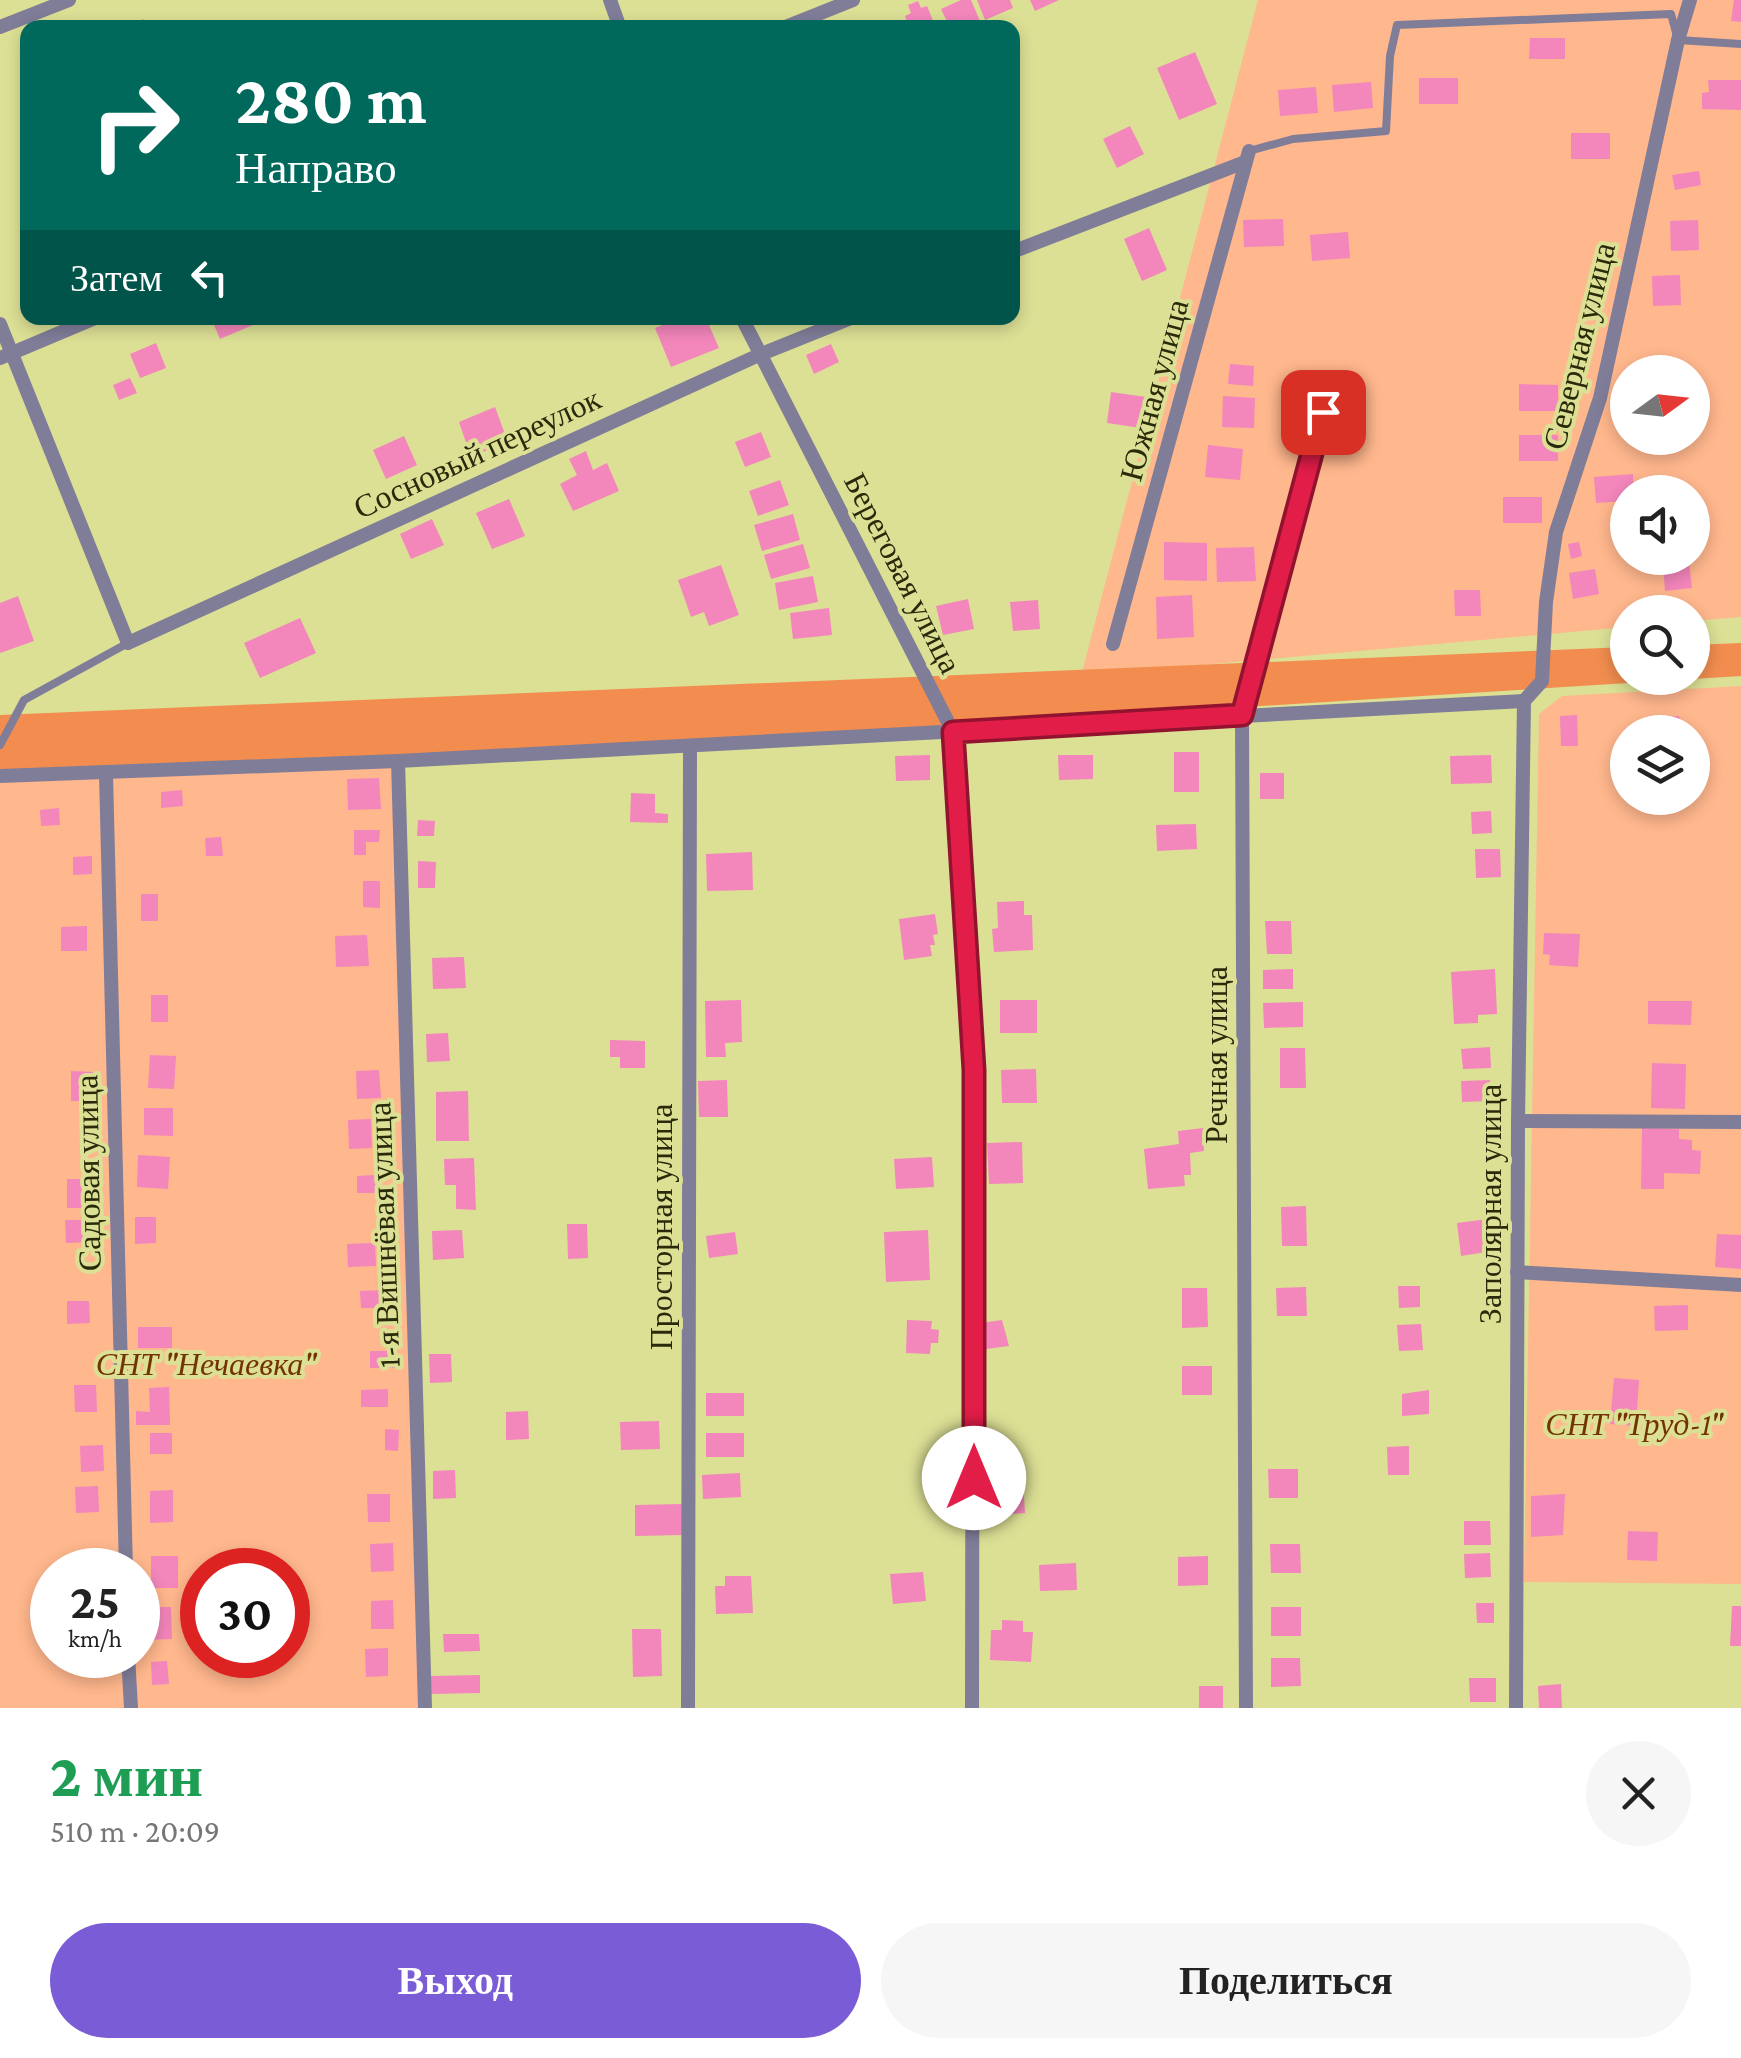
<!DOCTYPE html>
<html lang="ru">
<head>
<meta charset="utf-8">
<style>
  body { margin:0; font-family:"Crimson Pro",serif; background:#f6f6f6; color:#222; height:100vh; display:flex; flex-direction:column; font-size:38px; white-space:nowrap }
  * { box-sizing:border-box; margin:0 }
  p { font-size:32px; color:#767676 }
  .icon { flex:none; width:55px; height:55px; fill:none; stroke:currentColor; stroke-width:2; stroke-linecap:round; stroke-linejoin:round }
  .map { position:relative; height:1708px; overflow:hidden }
  .details { display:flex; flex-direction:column; background:#fff; flex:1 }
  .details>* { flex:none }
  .guide { position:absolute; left:20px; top:20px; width:1000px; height:305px; border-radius:20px; box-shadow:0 5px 15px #0003; background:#00695c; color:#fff; overflow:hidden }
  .needle { width:65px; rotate:75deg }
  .buttons { position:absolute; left:1610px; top:355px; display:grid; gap:20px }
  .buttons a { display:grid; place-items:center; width:100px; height:100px; border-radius:50%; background:#fff; box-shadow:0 5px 15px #0003; font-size:50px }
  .speed { position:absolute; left:30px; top:1548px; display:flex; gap:20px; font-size:50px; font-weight:700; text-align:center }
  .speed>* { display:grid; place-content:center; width:130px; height:130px; border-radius:50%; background:#fff; box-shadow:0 5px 15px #0003; line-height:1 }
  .speed small { font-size:25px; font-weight:400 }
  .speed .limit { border:15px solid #d22; background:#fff; color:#111 }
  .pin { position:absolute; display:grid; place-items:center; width:85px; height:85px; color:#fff; margin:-42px; border-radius:20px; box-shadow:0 5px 15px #0006 }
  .me { position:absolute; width:110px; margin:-55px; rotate:0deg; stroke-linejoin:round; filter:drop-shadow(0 0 8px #0008) }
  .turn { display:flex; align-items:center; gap:35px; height:210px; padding:0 50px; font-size:45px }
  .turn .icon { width:130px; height:130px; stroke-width:2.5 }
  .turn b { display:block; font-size:70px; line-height:85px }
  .then { display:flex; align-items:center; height:95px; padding:0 50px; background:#0003; gap:20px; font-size:38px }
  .round { display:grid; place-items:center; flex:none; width:105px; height:105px; border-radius:52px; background:#f6f6f6 }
  .headline { display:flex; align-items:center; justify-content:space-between; height:170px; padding:0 50px }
  h1 { font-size:60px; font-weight:800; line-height:75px; color:#1e9e55 }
  .cta { display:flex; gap:20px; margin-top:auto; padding:20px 50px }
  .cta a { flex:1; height:115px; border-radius:60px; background:#7a5cd7; color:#fff; font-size:40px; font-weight:800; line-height:115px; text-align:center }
  .cta a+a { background:#f6f6f6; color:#222 }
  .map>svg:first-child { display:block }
  .green { fill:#ffb78d; fill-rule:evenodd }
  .forest { fill:#f28d4f }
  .building { fill:#f386bb }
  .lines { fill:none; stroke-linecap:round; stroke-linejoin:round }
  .lane { stroke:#807d99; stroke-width:8 }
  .street { stroke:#807d99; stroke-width:14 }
  .route-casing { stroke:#92132f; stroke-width:25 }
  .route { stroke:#e11d48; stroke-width:18 }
  .labels { text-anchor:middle; stroke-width:8; stroke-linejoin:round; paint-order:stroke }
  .street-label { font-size:32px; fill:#292a0b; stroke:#dce095 }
  .park-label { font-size:32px; font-style:italic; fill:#743402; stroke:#dce095 }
</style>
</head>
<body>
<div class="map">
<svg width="1741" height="1708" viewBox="0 0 1741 1708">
  <rect width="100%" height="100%" fill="#dce095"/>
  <!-- green -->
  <g class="green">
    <path d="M1258 0H1741V617L1693 621 1692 612H1628L1627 627 1081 676ZM1628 372H1692V438H1628ZM1628 492H1692V558H1628Z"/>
    <path d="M1741 686V1584L1524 1582 1539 714 1562 696ZM1628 732H1692V798H1628Z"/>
    <path d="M398 761 419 1708H0V777ZM52 1570H138V1655H52ZM202 1570H288V1655H202Z"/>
  </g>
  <!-- forest -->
  <path class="forest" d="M1741 643V676L525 752 0 775V715L1627 647 1628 678H1692L1693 645Z"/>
  <!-- building -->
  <g class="building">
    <path d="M961 0H971L980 21 965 28H950L941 9Z"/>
    <path d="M977 0H1010L1013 8 985 20Z"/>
    <path d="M1030 0H1059L1035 11Z"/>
    <path d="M1734 0H1741V22L1731 21Z"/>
    <path d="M918 1 921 8 927 6 936 28H893L907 22 905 16 911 13 908 5Z"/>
    <path d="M144 19 148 28H123V27Z"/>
    <path d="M1530 38H1565V59H1529Z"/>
    <path d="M1195 52 1217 104 1179 120 1157 68Z"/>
    <rect x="1419" y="78" width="39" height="26"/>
    <path d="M1708 80H1741V110L1702 109V93L1709 92Z"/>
    <path d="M1371 82 1373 108 1334 112 1332 85Z"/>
    <path d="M1316 87 1318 113 1280 116 1278 90Z"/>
    <path d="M1130 126 1144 154 1117 168 1103 139Z"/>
    <rect x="1571" y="133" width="39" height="26"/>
    <path d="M1699 171 1701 185 1675 190 1672 175Z"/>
    <path d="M1283 219 1284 246 1244 247 1243 220Z"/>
    <path d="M1698 220 1699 250 1671 251 1670 221Z"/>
    <path d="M1149 228 1167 270 1142 281 1124 239Z"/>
    <path d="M1348 232 1350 258 1312 261 1310 235Z"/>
    <path d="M1680 275 1681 305 1653 306 1652 276Z"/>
    <path d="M211 318H256L258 323 220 339Z"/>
    <path d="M680 318H706L719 348 671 367 655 328Z"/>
    <path d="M156 343 166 368 140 378 130 354Z"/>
    <path d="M831 344 839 362 814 374 806 355Z"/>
    <path d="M1230 364 1254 366 1253 386 1228 384Z"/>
    <path d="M130 378 137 393 119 400 113 385Z"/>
    <path d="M1519 384 1558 385V411H1519Z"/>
    <path d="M1111 392 1146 397 1141 428 1107 423Z"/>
    <path d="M1223 396 1255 398 1254 428 1222 427Z"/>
    <path d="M495 407 508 442 471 457 459 422Z"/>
    <path d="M761 432 771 457 745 467 735 442Z"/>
    <rect x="1519" y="435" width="39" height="26"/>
    <path d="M404 436 417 465 386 479 373 450Z"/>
    <path d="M1208 445 1243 449 1240 480 1205 477Z"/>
    <path d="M586 451 593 470 607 463 619 491 573 511 560 484 577 475 569 459Z"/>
    <path d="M1633 474 1634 492H1628V501L1596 503 1594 477Z"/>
    <path d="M780 480 789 505 758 516 749 491Z"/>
    <rect x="1503" y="497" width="39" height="26"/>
    <path d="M509 499 525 536 492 549 476 513Z"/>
    <path d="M793 514 800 540 762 551 754 525Z"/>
    <path d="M432 519 444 545 411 559 400 534Z"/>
    <path d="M1164 542 1207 543V581L1164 580Z"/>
    <path d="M1579 542 1582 556 1571 559 1568 544Z"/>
    <path d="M803 544 810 568 771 579 764 555Z"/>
    <path d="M1254 547 1256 581 1217 582 1216 548Z"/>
    <path d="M1689 562 1692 588 1665 591 1663 565Z"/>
    <path d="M721 565 739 615 709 626 704 612 691 617 678 580Z"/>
    <path d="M1595 569 1599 594 1573 599 1569 573Z"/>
    <path d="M813 576 818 602 779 610 775 583Z"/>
    <path d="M1454 590H1480L1481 616H1455Z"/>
    <path d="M1192 595 1194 637 1157 639 1156 597Z"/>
    <path d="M18 596 34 641 0 653V603Z"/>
    <path d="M968 599 974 629 943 635 936 606Z"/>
    <path d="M1038 600 1040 629 1013 631 1010 602Z"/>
    <path d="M829 608 832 635 793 639 790 613Z"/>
    <path d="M300 618 316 653 260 678 244 643Z"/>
    <path d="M1577 715 1578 746H1561L1560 716Z"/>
    <path d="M1679 716 1681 732H1654L1653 719Z"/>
    <rect x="1174" y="752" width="25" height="40"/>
    <path d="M930 755V780L896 781 895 756Z"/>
    <path d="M1058 755H1093V779L1059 780Z"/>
    <path d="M1491 755 1492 783 1451 784 1450 756Z"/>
    <rect x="1260" y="773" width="24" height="26"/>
    <path d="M379 778 381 809 348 810 347 779Z"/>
    <path d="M182 790 183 806 161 808V792Z"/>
    <path d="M631 793 655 794V813L668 814V823L630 822Z"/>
    <path d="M59 808 60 825 41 826 40 810Z"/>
    <path d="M1491 811 1492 833 1472 834 1471 812Z"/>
    <path d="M418 820 435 821 434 836H417Z"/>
    <path d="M1196 824 1197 849 1157 851 1156 825Z"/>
    <path d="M354 830H380L379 842H366V855H354Z"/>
    <path d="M221 837 223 856H206L205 838Z"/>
    <path d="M1475 849H1500L1501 877 1476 878Z"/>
    <path d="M752 852 753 890 707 891 706 854Z"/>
    <path d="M92 856V874L73 875V857Z"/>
    <path d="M418 861 436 862 435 888H418Z"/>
    <path d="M363 881H380V908L363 907Z"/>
    <rect x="141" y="894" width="17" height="27"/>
    <path d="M1024 901V915H1032L1033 950 994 952 992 929 998 928 997 902Z"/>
    <path d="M935 914 938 934 933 935 935 945H930L932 956 904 960 899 919Z"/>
    <path d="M1265 921H1291L1292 954H1267Z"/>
    <path d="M87 926V951H61V927Z"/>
    <path d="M1544 933 1580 934 1578 967 1549 965 1550 955 1543 954Z"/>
    <path d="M367 935 369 966 336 967 335 936Z"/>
    <path d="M464 957 466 988 433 989 432 958Z"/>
    <path d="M1293 969V989H1263V970Z"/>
    <path d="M1495 969 1497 1014 1478 1015V1023L1454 1024 1451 972Z"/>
    <rect x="151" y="995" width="17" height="27"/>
    <path d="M741 1000 742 1042 725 1043 726 1057H706L705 1001Z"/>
    <rect x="1000" y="1000" width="37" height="33"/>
    <path d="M1648 1001H1692L1691 1025 1648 1024Z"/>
    <path d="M1303 1002V1027L1264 1028 1263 1003Z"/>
    <path d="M448 1033 450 1061 427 1062 426 1034Z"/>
    <path d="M610 1040 645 1041V1068H620V1057H610Z"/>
    <path d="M1490 1047 1491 1068 1463 1069 1461 1049Z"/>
    <path d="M1280 1048H1305L1306 1088H1280Z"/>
    <path d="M150 1055 176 1056 174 1089 148 1088Z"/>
    <path d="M1652 1063 1686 1064 1685 1109 1651 1108Z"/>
    <path d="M1036 1069 1037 1103H1002L1001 1070Z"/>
    <path d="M379 1070 381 1098 357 1099 356 1071Z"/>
    <path d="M71 1071 93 1072V1101H71Z"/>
    <path d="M727 1080 728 1117H699L698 1081Z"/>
    <path d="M1490 1080 1491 1101 1462 1102 1461 1081Z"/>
    <path d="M468 1091 469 1141H436V1092Z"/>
    <path d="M144 1108H173V1136L144 1135Z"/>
    <path d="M371 1119 372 1148 349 1149 348 1120Z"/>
    <path d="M1203 1128 1204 1151 1190 1153 1191 1175H1184L1185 1186 1148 1189 1144 1149 1179 1144 1178 1131Z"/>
    <path d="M1642 1128 1679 1129V1139L1692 1140V1150L1701 1151 1700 1174 1664 1173V1189H1641Z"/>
    <path d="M1022 1142 1023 1183 989 1184 987 1143Z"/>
    <path d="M138 1155 170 1157 168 1189 137 1187Z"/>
    <path d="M932 1157 934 1187 896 1189 894 1159Z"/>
    <path d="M474 1158 476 1210 456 1209V1185H445L444 1159Z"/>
    <path d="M376 1175V1193H357V1176Z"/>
    <rect x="67" y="1179" width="21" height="29"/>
    <path d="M1306 1206 1307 1246H1282L1281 1207Z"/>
    <path d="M135 1217H156V1243L135 1244Z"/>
    <path d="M1488 1219 1493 1251 1461 1256 1457 1223Z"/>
    <path d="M65 1220H87L88 1242 66 1243Z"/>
    <path d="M567 1224H587L588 1258 568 1259Z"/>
    <path d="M462 1230 464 1258 433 1260 432 1231Z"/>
    <path d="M928 1230 930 1280 886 1282 884 1232Z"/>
    <path d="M735 1232 738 1254 709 1258 706 1236Z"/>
    <path d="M1717 1234 1741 1235V1269L1715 1267Z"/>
    <path d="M375 1243 376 1266 348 1267 347 1244Z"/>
    <path d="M1398 1286H1420V1307L1399 1308Z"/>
    <path d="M1306 1287 1307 1316H1277L1276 1288Z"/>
    <path d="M1182 1288H1207L1208 1327 1182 1328Z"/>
    <path d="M387 1290V1308H361L360 1291Z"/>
    <path d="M67 1301H89L90 1323 67 1324Z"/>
    <path d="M1688 1305V1330L1655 1331 1654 1306Z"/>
    <path d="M907 1320 932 1321 931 1329 939 1330 938 1343H931L930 1354 906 1353Z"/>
    <path d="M1002 1320 1009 1346 986 1349 981 1323Z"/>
    <path d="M1421 1324 1423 1350 1399 1351 1397 1325Z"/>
    <rect x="138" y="1327" width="34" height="21"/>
    <rect x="370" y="1351" width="26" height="17"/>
    <path d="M429 1354H451L452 1382 430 1383Z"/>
    <rect x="1182" y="1366" width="30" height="29"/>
    <path d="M1614 1378 1639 1380 1636 1426 1610 1424Z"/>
    <path d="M74 1385H96L97 1412H75Z"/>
    <path d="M169 1387 170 1425H136V1411L150 1412 149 1388Z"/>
    <path d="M388 1389V1407H361V1390Z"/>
    <path d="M1429 1390V1414L1402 1416V1394Z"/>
    <rect x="706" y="1393" width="38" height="23"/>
    <path d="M528 1411 529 1439 506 1440V1412Z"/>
    <path d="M659 1421 660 1449 621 1450 620 1422Z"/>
    <path d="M385 1429 399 1430 398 1451 385 1450Z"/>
    <rect x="150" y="1433" width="22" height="21"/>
    <rect x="706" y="1433" width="38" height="24"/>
    <path d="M103 1445 104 1471 81 1472 80 1446Z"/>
    <path d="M1409 1446V1475H1388L1387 1447Z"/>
    <path d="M1268 1469H1298V1498H1269Z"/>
    <path d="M455 1470 456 1498 433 1499V1471Z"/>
    <path d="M740 1473 741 1497 703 1499 702 1475Z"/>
    <path d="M1023 1482 1025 1513 988 1516 985 1485Z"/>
    <path d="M98 1486 99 1512 76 1513 75 1487Z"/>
    <path d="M173 1490V1522L150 1523V1491Z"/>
    <path d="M367 1494H390V1522H368Z"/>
    <path d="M1565 1494 1563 1535 1531 1537V1496Z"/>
    <path d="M682 1504 683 1535 635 1536V1505Z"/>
    <path d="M1464 1521H1490L1491 1545H1464Z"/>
    <path d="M1628 1531 1658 1532 1657 1561 1627 1560Z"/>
    <path d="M393 1543 394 1571 371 1572 370 1544Z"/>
    <path d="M1270 1544H1300L1301 1573H1271Z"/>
    <path d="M1490 1553 1491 1577 1465 1578 1464 1554Z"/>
    <rect x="151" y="1556" width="27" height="32"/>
    <path d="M1208 1556V1585L1178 1586V1557Z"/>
    <path d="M1076 1563 1077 1590 1040 1591 1039 1565Z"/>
    <path d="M923 1572 926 1601 893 1604 890 1574Z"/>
    <path d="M725 1576H751L753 1613 716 1614 715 1586H725Z"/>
    <path d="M393 1600 394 1629H371V1601Z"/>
    <path d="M1476 1603H1494V1623H1477Z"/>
    <path d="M1732 1606H1741V1646H1730Z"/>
    <path d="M148 1607H171L172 1639 149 1640Z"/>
    <rect x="1271" y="1607" width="30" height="29"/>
    <path d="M1002 1620 1023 1621V1632H1033L1031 1662 990 1660 991 1630H1002Z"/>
    <path d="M632 1629H661L662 1676 633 1677Z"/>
    <path d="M443 1634H479L480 1651 444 1652Z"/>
    <path d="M388 1648V1676L366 1677 365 1649Z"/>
    <path d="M1271 1658H1300L1301 1686 1271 1687Z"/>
    <path d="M167 1661 169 1684 152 1685 151 1662Z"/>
    <path d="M480 1675V1693L431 1694V1676Z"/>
    <path d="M1469 1678H1496V1702H1470Z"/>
    <path d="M1561 1684 1562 1708H1539L1538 1686Z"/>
    <rect x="1199" y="1686" width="24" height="22"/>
  </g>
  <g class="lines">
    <!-- lane -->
    <g class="lane">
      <path d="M1249 151 1293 139 1386 131 1390 56 1397 25 1671 14 1678 40 1741 44"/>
      <path d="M0 745 24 700 128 643"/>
    </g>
    <!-- street -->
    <g class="street">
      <path d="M610 0 620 28"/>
      <path d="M0 27 69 0"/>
      <path d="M783 28 853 0"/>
      <path d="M1012 252 1245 162"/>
      <path d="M742 318 953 732 973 1070 972 1708"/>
      <path d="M0 324 128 643 759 355 851 318"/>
      <path d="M0 358 95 318"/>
      <path d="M1113 644 1249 151"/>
      <path d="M1524 701 1542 681 1546 602 1556 532 1600 398 1678 40 1690 0"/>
      <path d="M398 761 425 1708"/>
      <path d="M106 775 126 1570"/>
      <path d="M0 776 398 761 1524 701"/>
      <path d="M1518 1121 1741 1122"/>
      <path d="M1517 1272 1741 1285"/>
      <path d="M128 1655 131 1708"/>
      <path d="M688 1708 690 746"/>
      <path d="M1246 1708 1242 715 1323 411"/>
      <path d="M1516 1708 1518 1121 1524 701"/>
    </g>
  </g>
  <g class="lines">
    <defs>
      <path id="route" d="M974 1478V1070L953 732 1242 715 1323 412"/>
    </defs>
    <!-- route casing -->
    <use href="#route" class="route-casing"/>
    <!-- route -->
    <use href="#route" class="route"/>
  </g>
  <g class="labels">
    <!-- street labels -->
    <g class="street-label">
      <text transform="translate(1579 346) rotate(-76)" y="11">Северная улица</text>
      <text transform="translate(1154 390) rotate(-75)" y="11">Южная улица</text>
      <text transform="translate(477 453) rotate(-25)" y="11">Сосновый переулок</text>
      <text transform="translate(903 573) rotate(63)" y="11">Береговая улица</text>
      <text transform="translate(1216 1055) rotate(-90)" y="11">Речная улица</text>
      <text transform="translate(88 1173) rotate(-91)" y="11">Садовая улица</text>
      <text transform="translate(1490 1204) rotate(-90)" y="11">Заполярная улица</text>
      <text transform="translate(661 1227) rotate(-90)" y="11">Просторная улица</text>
      <text transform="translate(384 1235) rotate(-92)" y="11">1-я Вишнёвая улица</text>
    </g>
    <!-- park labels -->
    <g class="park-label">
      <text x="206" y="1375">СНТ "Нечаевка"</text>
      <text x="1634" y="1435">СНТ "Труд-1"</text>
    </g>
  </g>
</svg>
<div class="buttons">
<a><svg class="needle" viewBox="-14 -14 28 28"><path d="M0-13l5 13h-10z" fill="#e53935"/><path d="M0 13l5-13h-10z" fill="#767676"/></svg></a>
<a><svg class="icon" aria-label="sound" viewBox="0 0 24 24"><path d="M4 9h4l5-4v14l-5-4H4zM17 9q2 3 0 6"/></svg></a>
<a><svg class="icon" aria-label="search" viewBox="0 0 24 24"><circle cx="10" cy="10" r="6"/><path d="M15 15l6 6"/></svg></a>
<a><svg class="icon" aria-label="layers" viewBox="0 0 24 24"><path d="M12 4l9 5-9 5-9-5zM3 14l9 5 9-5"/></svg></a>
</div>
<div class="speed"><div>25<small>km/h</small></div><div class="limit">30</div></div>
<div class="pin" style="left:1323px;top:412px;background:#d93025"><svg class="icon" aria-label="arrive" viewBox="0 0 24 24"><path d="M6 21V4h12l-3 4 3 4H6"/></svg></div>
<svg class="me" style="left:974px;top:1478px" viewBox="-20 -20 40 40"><circle r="19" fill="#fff"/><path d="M0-13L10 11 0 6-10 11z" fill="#e11d48"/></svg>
<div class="guide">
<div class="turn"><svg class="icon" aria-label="right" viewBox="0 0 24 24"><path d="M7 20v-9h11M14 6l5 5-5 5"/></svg><div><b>280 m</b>Направо</div></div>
<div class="then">Затем<svg class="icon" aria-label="left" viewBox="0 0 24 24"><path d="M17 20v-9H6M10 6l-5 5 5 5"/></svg></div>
</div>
</div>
<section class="details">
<div class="headline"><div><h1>2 мин</h1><p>510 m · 20:09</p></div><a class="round"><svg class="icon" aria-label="close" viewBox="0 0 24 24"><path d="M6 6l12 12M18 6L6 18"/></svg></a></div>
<div class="cta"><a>Выход</a><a>Поделиться</a></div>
</section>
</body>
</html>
